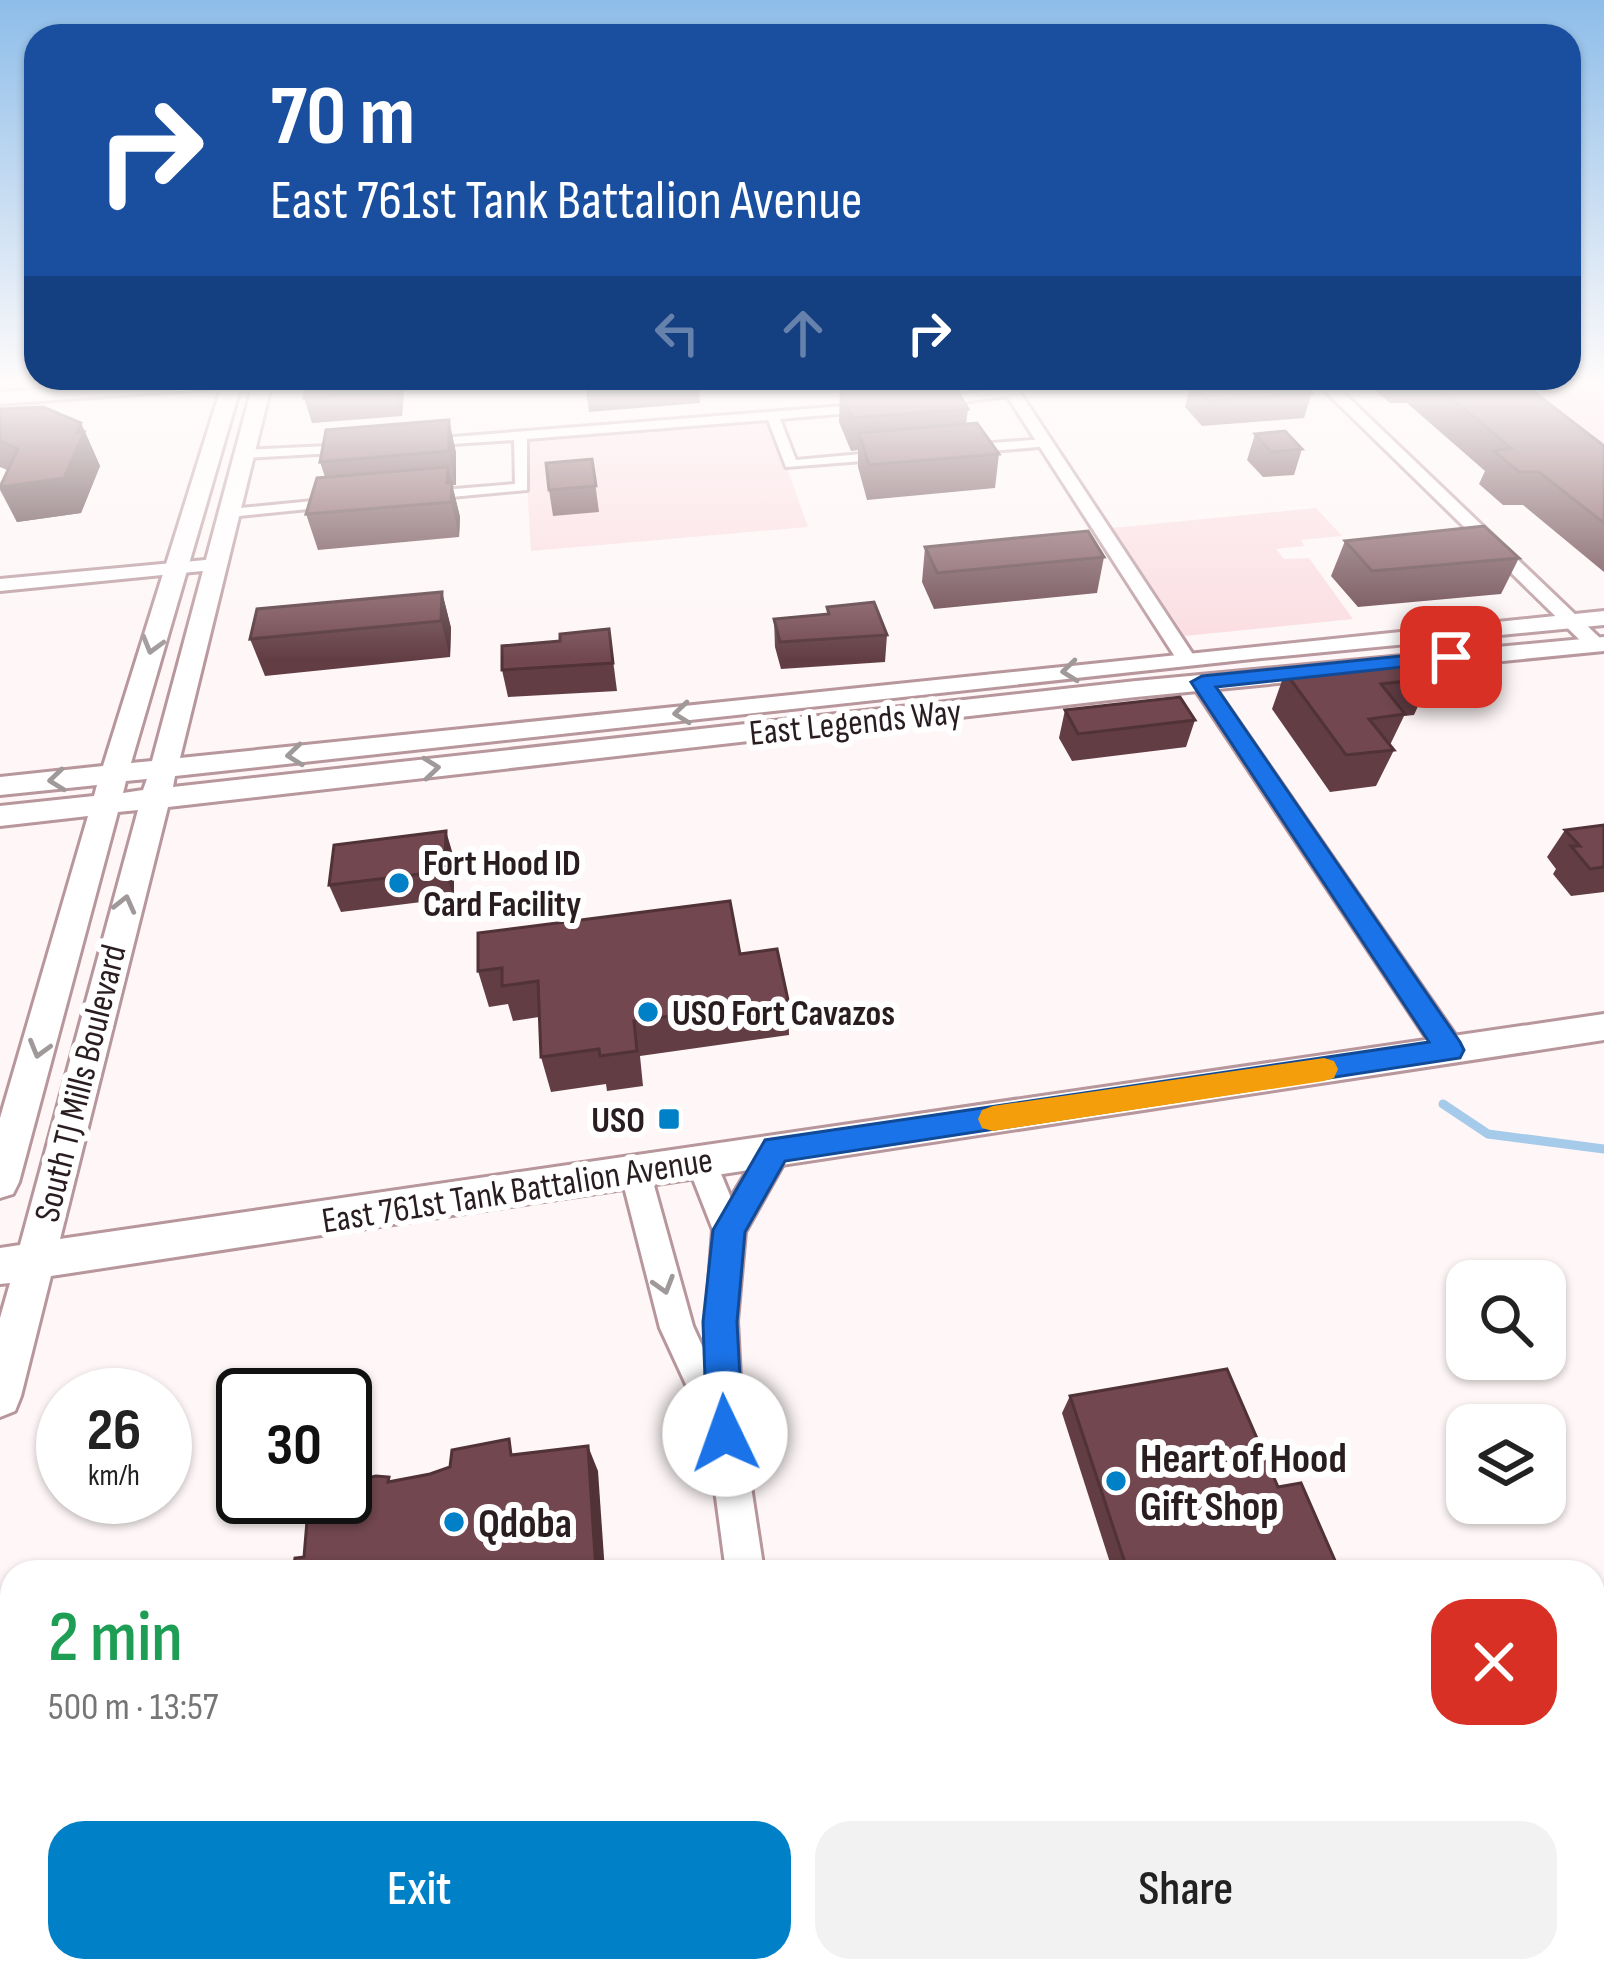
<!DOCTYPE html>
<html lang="en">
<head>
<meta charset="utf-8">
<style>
  body { margin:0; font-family:"Sofia Sans Condensed",sans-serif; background:#f2f2f2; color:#222; height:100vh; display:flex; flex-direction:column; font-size:45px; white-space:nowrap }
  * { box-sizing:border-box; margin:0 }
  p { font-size:39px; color:#767676 }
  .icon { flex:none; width:66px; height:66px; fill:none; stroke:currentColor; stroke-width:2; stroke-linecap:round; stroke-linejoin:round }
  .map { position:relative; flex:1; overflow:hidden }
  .sheet { position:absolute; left:0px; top:1560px; width:1605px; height:423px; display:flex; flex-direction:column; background:#fff; border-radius:36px 36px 0 0; box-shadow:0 3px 9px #0004 }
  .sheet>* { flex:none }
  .guide { position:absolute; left:24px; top:24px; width:1557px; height:366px; border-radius:36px; box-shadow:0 3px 9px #0004; background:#1a4fa0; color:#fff; overflow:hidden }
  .tools { position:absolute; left:1446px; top:1260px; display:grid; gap:24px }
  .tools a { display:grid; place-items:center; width:120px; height:120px; border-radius:24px; background:#fff; box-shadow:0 3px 9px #0004; font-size:60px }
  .speed { position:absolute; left:36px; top:1368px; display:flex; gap:24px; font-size:60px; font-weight:700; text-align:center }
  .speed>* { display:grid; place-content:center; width:156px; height:156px; border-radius:50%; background:#fff; box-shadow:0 3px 9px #0004; line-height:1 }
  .speed small { font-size:30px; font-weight:400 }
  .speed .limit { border:6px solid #111; border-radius:18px; background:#fff; color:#111 }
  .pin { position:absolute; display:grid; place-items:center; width:102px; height:102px; color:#fff; margin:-51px; border-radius:24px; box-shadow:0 6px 18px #0006 }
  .me { position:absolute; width:132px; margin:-66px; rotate:357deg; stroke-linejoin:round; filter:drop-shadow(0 0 9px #0008) }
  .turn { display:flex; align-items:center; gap:42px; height:252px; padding:0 48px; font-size:54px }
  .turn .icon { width:156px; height:156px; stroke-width:2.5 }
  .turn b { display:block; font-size:84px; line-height:102px }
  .lanes { display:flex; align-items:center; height:114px; padding:0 48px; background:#0003; justify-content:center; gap:60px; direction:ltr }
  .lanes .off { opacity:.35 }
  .round { display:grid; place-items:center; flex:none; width:126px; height:126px; border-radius:36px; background:#f2f2f2 }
  .overview { display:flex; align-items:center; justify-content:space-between; height:204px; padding:0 48px }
  h1 { font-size:72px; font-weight:600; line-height:90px; color:#1e9e55 }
  .button { display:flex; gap:24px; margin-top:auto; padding:24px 48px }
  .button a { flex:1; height:138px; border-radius:36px; background:#0080c7; color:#fff; font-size:48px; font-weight:600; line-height:138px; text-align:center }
  .button a+a { background:#f2f2f2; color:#222 }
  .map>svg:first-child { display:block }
  .green { fill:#fadbe0 }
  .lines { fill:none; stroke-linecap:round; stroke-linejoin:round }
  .stream { stroke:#a5caea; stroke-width:9 }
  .pedestrian-casing { stroke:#b7969c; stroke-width:6 }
  .minor-casing { stroke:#b7969c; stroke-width:6 }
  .tertiary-casing { stroke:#b7969c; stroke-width:6 }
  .pedestrian { fill:#fff; fill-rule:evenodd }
  .minor { fill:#fff; fill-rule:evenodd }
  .tertiary { fill:#fff; fill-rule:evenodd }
  .wall { fill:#623d44 }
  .shaded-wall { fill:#503237 }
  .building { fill:#72474f; stroke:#503237; stroke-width:3 }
  .oneway { stroke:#9f999a }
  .route { fill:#1a73e8; stroke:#114b97; stroke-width:3 }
  .slow { fill:#f59e0b }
  .poi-dot { fill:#0080c7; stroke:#fff; stroke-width:4.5 }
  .labels { text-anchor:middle; stroke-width:12; stroke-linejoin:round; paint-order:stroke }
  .street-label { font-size:36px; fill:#291d1f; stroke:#fff }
  .poi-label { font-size:36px; font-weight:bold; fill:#291d1f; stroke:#fff; text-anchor:start }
  .near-poi-label { font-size:42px; font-weight:bold; fill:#291d1f; stroke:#fff; text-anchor:start }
</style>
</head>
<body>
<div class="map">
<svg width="1604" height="1981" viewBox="0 0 1604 1981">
  <rect width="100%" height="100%" fill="#fef6f7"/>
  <!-- green -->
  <g class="green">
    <path d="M1479 382H1604V482Z"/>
    <path d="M759 420 773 428 808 527 531 551 525 450 532 440Z"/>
    <path d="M1316 508 1342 536 1301 540 1304 546 1276 549 1284 559 1309 558 1353 619 1185 636 1112 528Z"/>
  </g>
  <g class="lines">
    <!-- stream -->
    <path class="stream" d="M1443 1104 1488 1134 1604 1149"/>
    <defs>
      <g id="pedestrian">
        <path d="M1011 388 1015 389V395L935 406 929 402 935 398Z"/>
        <path d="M868 404 872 405V411L780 419 796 460 883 452 890 456 888 459 786 467 768 420 527 439V490L430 499 423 495 430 491 515 484 514 440 422 446V440L427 439Z"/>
        <path d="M1045 439 1051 443 1050 446 967 453 961 449 967 445Z"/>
        <path d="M348 445 354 449 353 452 244 458 237 454 244 450Z"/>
        <path d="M333 499 338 500V506L230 517 223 513 230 509Z"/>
      </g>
      <g id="minor">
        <path d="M998 382H1013L1196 659 1193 663H1179Z"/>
        <path d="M1316 382H1332L1602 640V648H1588Z"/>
        <path d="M216 559 223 561V569L0 591V579Z"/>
        <path d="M1202 677 1209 679 1460 1042 1464 1050 1460 1058H1440L1191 683Z"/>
        <path d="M776 1137 787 1141 791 1150 745 1232 737 1321 743 1434 764 1572H726L707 1430 660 1328 620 1171 624 1162 635 1158 646 1162 650 1171 693 1326 704 1350 713 1230 686 1161 690 1152 701 1148 712 1152 731 1198 765 1141Z"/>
        <path d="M775 1971H821L823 1981H777Z"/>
      </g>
      <path id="tertiary" d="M140 382 271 386 180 758 1604 611V625L1261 658 175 776 173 787 1136 681 1604 637V651L1136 697 168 807 60 1239 1604 1014V1040L51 1276 21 1396 15 1411 0 1417V1318L10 1283 0 1284V1248L20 1245 138 810 118 812 19 1182 13 1194 0 1198V1118L88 816 0 826V806L94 796 97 785 0 795V777L103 766 221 388 0 404V392ZM252 388 152 761 131 763 239 392ZM147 779 143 790 123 793 126 781Z"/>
    </defs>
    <!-- pedestrian casing -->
    <use href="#pedestrian" class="pedestrian-casing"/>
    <!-- minor casing -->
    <use href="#minor" class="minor-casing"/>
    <!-- tertiary casing -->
    <use href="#tertiary" class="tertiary-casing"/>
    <!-- pedestrian -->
    <use href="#pedestrian" class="pedestrian"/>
    <!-- minor -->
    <use href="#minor" class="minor"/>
    <!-- tertiary -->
    <use href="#tertiary" class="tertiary"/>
  </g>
  <!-- wall -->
  <g class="wall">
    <path d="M585 382H699L700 403 589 412Z"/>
    <path d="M1373 382H1521L1604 446V572L1523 505H1503L1479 484 1485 471 1407 403H1390L1371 387Z"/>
    <path d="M1191 383 1312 393 1304 418 1202 426 1185 407Z"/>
    <path d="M840 390 968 409 966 424 999 454 995 488 867 500 858 467V450L851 451 839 422Z"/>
    <path d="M404 391 402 416 312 423 304 398Z"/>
    <path d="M0 409 81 423 100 466 81 513 17 522 0 490V485L7 470 0 467Z"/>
    <path d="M449 420 456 453V485H452L460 517 459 537 318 550 306 514 325 477 320 462Z"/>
    <path d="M1255 434 1302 449 1294 475 1263 477 1247 460Z"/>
    <path d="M592 459 599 512 553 516 549 490Z"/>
    <path d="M1345 541 1519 558 1501 594 1358 607 1331 576Z"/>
    <path d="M925 547 1104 557 1097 593 934 609 922 582Z"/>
    <path d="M442 592 451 628 450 657 265 676 250 639Z"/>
    <path d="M827 607 887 635 885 662 781 669 775 647 774 619 827 614Z"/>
    <path d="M609 629 617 691 508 697 502 670 560 641Z"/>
    <path d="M1285 672 1431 678 1414 715 1404 716 1390 745 1394 750 1376 786 1330 792 1272 709Z"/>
    <path d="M1065 710 1195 720 1186 747 1072 761 1059 738Z"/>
    <path d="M1604 825V892L1571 896 1553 874 1556 869 1547 857 1565 830Z"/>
    <path d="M454 858V898L341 912 329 885Z"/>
    <path d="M478 933 740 954 788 1000 789 1035 640 1056 643 1086 607 1091 606 1084 551 1092 541 1057 539 1017 513 1021 508 1004 489 1007 478 971Z"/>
    <path d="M1070 1396 1278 1487 1340 1572H1113L1062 1413Z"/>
    <path d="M971 1971H1275L1278 1981H973Z"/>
  </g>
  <!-- shaded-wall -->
  <g class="shaded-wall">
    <path d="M396 382H401L404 391 402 416 395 391Z"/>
    <path d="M449 420 456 453V485L449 451Z"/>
    <path d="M81 423 100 466 81 513 17 522 0 487 77 433Z"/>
    <path d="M448 467 460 517 459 537 447 483Z"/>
    <path d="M442 592 451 628 450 657 441 621Z"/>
    <path d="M446 831 454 858V898L445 871Z"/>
    <path d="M588 1446 598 1471 605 1572H596Z"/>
  </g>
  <!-- building -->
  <g class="building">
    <path d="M307 382H396L395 391 304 398Z"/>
    <path d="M935 382H952L968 409 852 418 840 390Z"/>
    <path d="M1302 382 1312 393 1208 401 1191 383Z"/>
    <path d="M1432 382H1521L1604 446V523L1539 472H1519L1494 451 1511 448Z"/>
    <path d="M43 407 81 423 77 433 84 432 64 478 0 487 18 449 0 441V409Z"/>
    <path d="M449 420V451L320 462 326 430Z"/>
    <path d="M977 423 999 454 869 465 859 433Z"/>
    <path d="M1285 431 1302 449 1271 452 1255 434Z"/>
    <path d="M592 459 596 486 549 490 546 463Z"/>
    <path d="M448 467 447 483 452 482 451 502 306 514 317 478Z"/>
    <path d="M1484 526 1519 558 1372 571 1345 541Z"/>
    <path d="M1088 531 1104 557 937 573 925 547Z"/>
    <path d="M442 592 441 621 250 639 257 609Z"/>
    <path d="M874 602 887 635 780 642 774 619 829 614 827 607Z"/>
    <path d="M609 629 613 663 502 670V646L560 641V634Z"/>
    <path d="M1412 657 1431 678 1381 684 1405 714 1369 719 1394 750 1346 755 1285 672Z"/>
    <path d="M1180 697 1195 720 1078 734 1065 710Z"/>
    <path d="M1604 825V867L1590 869 1571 846H1580L1565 830Z"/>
    <path d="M446 831 445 871 329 885 334 845Z"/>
    <path d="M730 901 740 954 777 949 788 1000 634 1021 637 1051 600 1056 599 1049 541 1057 538 981 502 986V968L478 971V933Z"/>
    <path d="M1227 1369 1278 1487 1301 1483 1340 1572H1128L1070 1396Z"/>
    <path d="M509 1439 511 1455 588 1446 596 1572H293L295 1558 304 1557 309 1497H345V1483L376 1476 389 1477 388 1482 430 1474 450 1467 452 1450Z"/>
    <path d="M978 1971H1275L1278 1981H980Z"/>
  </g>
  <!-- one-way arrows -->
  <defs><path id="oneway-chevron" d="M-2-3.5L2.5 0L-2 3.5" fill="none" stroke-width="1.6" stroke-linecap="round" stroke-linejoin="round" transform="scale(3)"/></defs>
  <g class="oneway">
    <use href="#oneway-chevron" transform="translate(152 645) rotate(106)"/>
    <use href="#oneway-chevron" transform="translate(1070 671) rotate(174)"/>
    <use href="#oneway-chevron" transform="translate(682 713) rotate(174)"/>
    <use href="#oneway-chevron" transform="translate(295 755) rotate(174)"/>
    <use href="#oneway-chevron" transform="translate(431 768) rotate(-6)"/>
    <use href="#oneway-chevron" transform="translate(57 780) rotate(174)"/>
    <use href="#oneway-chevron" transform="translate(125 904) rotate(-76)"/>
    <use href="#oneway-chevron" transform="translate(39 1049) rotate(106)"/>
    <use href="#oneway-chevron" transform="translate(664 1285) rotate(73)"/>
  </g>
  <!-- sky -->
  <linearGradient id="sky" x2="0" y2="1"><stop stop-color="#8dbde9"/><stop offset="0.58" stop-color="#fffbfb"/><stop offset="1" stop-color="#fffbfb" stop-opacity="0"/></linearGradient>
  <rect width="1604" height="660" fill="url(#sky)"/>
  <!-- route -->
  <path class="route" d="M1451 651 1458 653V661L1216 687 1460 1042 1464 1050 1460 1058 785 1161 745 1232 737 1322 743 1434 738 1447 725 1452 712 1447 707 1434 703 1322 713 1230 765 1140 1429 1042 1191 682 1202 676Z"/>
  <!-- slow -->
  <path class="slow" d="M1324 1058 1334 1061 1338 1069 1334 1078 1324 1081 993 1131 982 1128 978 1119 982 1110 993 1106Z"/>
  <!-- markers -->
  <g class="poi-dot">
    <circle cx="399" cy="883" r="12"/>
    <circle cx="648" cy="1012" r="12"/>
    <rect x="657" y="1107" width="24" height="24" rx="6"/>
    <circle cx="1116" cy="1481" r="12"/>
    <circle cx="454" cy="1522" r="12"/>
  </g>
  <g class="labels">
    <!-- street labels -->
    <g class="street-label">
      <text transform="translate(855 721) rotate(-6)" y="13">East Legends Way</text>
      <text transform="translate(79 1083) rotate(-76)" y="13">South TJ Mills Boulevard</text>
      <text transform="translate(517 1189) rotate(-9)" y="13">East 761st Tank Battalion Avenue</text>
    </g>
    <!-- poi labels -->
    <g class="poi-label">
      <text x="423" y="875">Fort Hood ID<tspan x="423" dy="41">Card Facility</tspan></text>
      <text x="672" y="1025">USO Fort Cavazos</text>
      <text x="645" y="1132" text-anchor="end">USO</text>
    </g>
    <!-- near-poi labels -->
    <g class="near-poi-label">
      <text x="1140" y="1472">Heart of Hood<tspan x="1140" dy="48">Gift Shop</tspan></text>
      <text x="478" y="1537">Qdoba</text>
    </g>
  </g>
</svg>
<div class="tools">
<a><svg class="icon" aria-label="search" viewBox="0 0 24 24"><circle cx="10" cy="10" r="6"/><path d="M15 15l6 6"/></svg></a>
<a><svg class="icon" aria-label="layers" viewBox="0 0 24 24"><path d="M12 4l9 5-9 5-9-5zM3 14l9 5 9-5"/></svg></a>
</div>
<div class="speed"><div>26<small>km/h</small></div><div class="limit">30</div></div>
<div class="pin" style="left:1451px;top:657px;background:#d93025"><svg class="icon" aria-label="arrive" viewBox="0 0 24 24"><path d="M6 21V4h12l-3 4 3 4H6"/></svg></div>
<svg class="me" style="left:725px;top:1434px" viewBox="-20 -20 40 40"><circle r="19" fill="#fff"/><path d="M0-13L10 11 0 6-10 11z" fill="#1a73e8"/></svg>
<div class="guide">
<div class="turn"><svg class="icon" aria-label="right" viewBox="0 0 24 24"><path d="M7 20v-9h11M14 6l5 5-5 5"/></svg><div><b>70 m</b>East 761st Tank Battalion Avenue</div></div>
<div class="lanes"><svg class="icon off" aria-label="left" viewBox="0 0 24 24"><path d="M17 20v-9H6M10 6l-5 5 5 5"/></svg><svg class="icon off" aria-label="ahead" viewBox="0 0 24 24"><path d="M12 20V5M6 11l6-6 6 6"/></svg><svg class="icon" aria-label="right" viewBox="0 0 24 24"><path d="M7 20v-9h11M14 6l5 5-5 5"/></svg></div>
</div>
<section class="sheet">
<div class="overview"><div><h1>2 min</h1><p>500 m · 13:57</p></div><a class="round" style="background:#d93025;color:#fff"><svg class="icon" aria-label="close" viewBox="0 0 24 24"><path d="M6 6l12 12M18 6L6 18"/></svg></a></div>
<div class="button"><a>Exit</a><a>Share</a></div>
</section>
</div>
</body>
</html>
